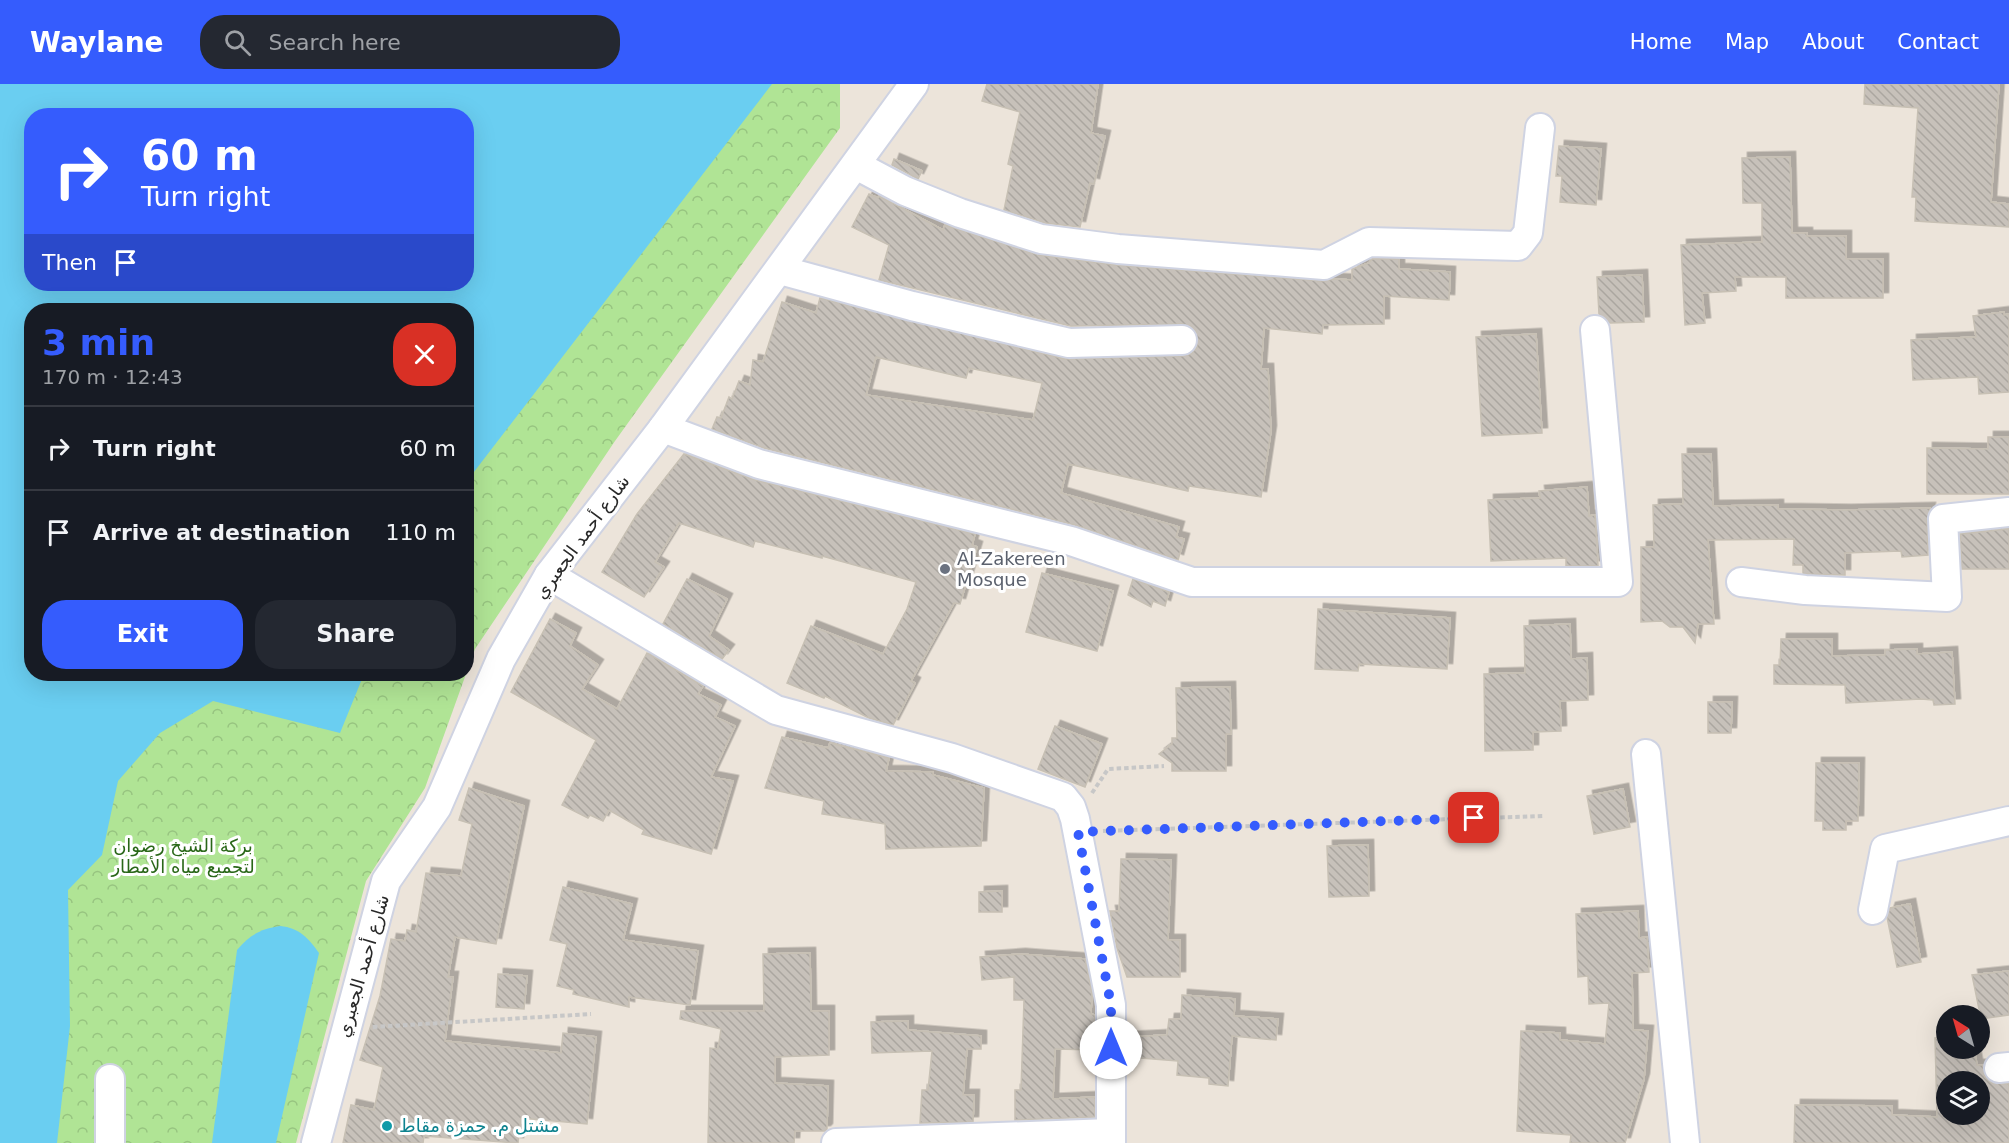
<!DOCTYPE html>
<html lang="en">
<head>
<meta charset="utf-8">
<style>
  body { margin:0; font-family:"DejaVu Sans",Cairo,sans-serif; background:#242831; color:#f1f3f6; height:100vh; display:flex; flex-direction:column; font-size:22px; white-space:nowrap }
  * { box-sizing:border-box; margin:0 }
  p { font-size:20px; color:#9ea1a6 }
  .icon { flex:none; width:33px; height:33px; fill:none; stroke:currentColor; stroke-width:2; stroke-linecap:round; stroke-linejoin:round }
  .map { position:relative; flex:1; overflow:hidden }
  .sheet { position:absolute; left:24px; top:219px; width:450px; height:378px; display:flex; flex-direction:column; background:#171b24; border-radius:24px; box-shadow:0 6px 24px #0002 }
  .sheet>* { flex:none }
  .guide { position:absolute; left:24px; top:24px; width:450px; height:183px; border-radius:24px; box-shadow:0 6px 24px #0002; background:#355cfd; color:#fff; overflow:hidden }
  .needle { width:39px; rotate:323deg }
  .controls { position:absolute; left:1936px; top:921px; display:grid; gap:12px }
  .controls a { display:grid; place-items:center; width:54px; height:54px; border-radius:50%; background:#171b24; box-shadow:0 6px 24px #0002; font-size:30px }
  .pin { position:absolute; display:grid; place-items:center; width:51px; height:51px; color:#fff; margin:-26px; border-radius:12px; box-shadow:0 3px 9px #0006 }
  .me { position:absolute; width:66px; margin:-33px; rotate:0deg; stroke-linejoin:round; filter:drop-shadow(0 0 4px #0008) }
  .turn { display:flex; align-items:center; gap:21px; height:126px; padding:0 18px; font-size:27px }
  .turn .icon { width:78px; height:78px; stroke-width:2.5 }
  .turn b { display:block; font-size:42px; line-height:51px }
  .then { display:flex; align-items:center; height:57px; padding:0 18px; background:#0003; gap:12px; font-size:22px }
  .round { display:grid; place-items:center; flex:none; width:63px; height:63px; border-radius:24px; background:#242831 }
  .headline { display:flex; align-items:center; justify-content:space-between; height:102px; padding:0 18px }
  h1 { font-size:36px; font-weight:800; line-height:45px; color:#355cfd }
  .button { display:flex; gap:12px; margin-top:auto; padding:12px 18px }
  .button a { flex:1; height:69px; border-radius:24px; background:#355cfd; color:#fff; font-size:24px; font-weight:800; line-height:69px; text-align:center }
  .button a+a { background:#242831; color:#f1f3f6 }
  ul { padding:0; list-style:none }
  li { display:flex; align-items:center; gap:18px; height:84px; padding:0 18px; border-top:2px solid #363941 }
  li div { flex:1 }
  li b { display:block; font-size:22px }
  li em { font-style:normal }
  header { display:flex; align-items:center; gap:36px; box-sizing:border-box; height:84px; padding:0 30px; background:#355cfd; color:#fff }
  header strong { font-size:28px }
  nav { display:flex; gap:33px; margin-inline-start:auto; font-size:21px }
  .search { width:420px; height:54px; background:#242831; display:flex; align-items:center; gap:15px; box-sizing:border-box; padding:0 21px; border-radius:24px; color:#9ea1a6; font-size:22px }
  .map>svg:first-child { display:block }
  .park { fill:url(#park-crowns); fill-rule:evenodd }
  .water { fill:#6acef1; fill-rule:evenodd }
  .building { fill:url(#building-back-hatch); stroke:#c7c0b4; stroke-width:1.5; fill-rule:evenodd; filter:url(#shadow) }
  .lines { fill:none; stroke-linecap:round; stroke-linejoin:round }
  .minor-casing { stroke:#cfd3e2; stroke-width:32 }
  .path { stroke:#c7c7c7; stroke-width:4; stroke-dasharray:4.5 3; stroke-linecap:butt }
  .minor { stroke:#fff; stroke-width:28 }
  .route { stroke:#355cfd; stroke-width:10; stroke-dasharray:0 18 }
  .worship-dot { fill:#6b7280; stroke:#fff; stroke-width:2 }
  .culture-dot { fill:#0f9aa8; stroke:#fff; stroke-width:2 }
  .labels { text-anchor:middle; stroke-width:6; stroke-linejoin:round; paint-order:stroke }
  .street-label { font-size:18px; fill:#292929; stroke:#fff }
  .worship-label { font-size:18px; fill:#5b616d; stroke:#fff; text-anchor:start }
  .park-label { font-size:18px; fill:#296718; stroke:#fff }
  .culture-label { font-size:18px; fill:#0d838f; stroke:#fff; text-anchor:start }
</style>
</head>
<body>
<header>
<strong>Waylane</strong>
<div class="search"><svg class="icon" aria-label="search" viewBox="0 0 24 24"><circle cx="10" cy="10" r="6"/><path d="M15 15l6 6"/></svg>Search here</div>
<nav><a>Home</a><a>Map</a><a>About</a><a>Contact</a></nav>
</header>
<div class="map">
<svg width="2009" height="1059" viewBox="0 0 2009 1059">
  <defs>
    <pattern id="park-crowns" width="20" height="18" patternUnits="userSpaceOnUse" patternTransform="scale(1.5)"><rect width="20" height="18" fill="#b0e495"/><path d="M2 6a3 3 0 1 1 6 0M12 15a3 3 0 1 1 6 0" fill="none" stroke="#97c480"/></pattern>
    <pattern id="building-back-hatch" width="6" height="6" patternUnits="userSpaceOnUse" patternTransform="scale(1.5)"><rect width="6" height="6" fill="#c7c1ba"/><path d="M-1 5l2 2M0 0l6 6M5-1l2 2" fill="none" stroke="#aba6a0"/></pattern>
    <filter id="shadow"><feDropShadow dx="5.5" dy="-5.5" stdDeviation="0" flood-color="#0004"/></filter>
  </defs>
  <rect width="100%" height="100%" fill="#ece4da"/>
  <!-- park -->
  <path class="park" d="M0 0H840V44L615 357 475 565 467 588 466 226H32V590H466L425 704 366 797 296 1059H0ZM32 32H466V200H32Z"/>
  <!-- water -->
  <g class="water">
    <path d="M0 0H772L467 397 466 226H32V590H364L340 649 213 617 160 649 118 697 102 771 68 806 70 942 57 1059H0ZM32 32H466V200H32Z"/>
    <path d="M280 842C300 844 308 854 319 869L276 1059H212L237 866C250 851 260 845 280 842Z"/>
  </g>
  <!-- building -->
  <g class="building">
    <path d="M987 0H1098L1091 49 1105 52 1094 100 1090 99 1080 143 1045 139 1004 126 1013 82 1008 80 1020 28 982 17Z"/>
    <path d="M1865 0H1999L1991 118 2009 120V143L1915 137 1916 113H1912L1918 24 1864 20Z"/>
    <path d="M1559 62 1601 65 1596 121 1560 118 1562 92H1556Z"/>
    <path d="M1790 73 1792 149H1807V152H1846V175H1883V214H1786V193H1735L1736 207 1702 209 1705 239 1685 241 1681 161 1762 158V119H1743L1742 74Z"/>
    <path d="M894 75 922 87 918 95 892 81Z"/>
    <path d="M869 110 878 114 879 112 943 146 945 141 1039 171 1116 181 1323 197 1334 195 1352 196V185L1369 179 1372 175H1399V185L1450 188 1449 216 1384 212V240L1323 241 1322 250 1264 244 1261 285H1268L1271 347 1261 413 1189 402 1188 407 1068 380 1061 409 1179 443 1176 453 1184 455 1178 476 1075 441 764 364 712 345 717 333 721 334 729 313 732 315 739 297 750 301 753 276 763 278 782 218 816 229 820 214 1065 275 1182 272 1191 270 1197 263 1196 248 1190 242 1182 240 1071 242 879 196 889 161 852 143ZM876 273 966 294 969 284 1042 299 1033 336 866 311Z"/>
    <path d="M1642 191 1644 238 1610 239 1599 230 1597 193Z"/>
    <path d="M2004 228V231L2009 230V308L1979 310 1978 293 1913 296 1911 256 1976 253 1973 232Z"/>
    <path d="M1536 250 1542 349 1482 352 1476 253Z"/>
    <path d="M1988 353H2009V410H1927V364L1988 365Z"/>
    <path d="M684 370 755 396 975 450 972 461 977 463 960 520 954 519 911 597 915 599 893 641 869 634 825 612 824 614 787 599 811 542 883 570 907 525 916 498 822 472V474L755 457 753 463 679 439 655 478 664 483 644 513 602 488 637 430Z"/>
    <path d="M1682 370H1711L1713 422 1778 421V425L1846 426 1930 424 1927 436 1928 471 1902 473 1901 467 1845 469V491L1806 490 1803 489V481H1793L1794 455 1708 456 1714 540H1698L1695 559 1683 543H1670L1662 537 1641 538V463H1654L1653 421 1683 420Z"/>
    <path d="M1587 403 1589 432 1595 431 1598 482H1566V474L1491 477 1488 416 1540 414 1539 407Z"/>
    <path d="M2009 445V485H1962L1960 450Z"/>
    <path d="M1042 489 1113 507 1097 567 1026 548Z"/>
    <path d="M687 495 727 515 709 552 729 566 722 575 663 540Z"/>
    <path d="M1133 495 1169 508 1165 522 1153 517 1151 523 1128 511Z"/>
    <path d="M1318 525 1450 534 1447 585 1359 580 1358 587 1315 585Z"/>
    <path d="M550 535 576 549 570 562 598 581 582 605 617 625 647 569 703 602 698 610 721 621 715 633 735 642 711 693 733 697 711 770 642 750 644 746 609 726 603 737 590 731 588 734 562 721 596 656 511 608Z"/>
    <path d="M1570 540 1571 575 1587 574 1588 616 1560 617 1561 647 1533 648V666L1485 667 1484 590 1525 589 1524 542Z"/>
    <path d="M1781 555H1832V572L1885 571V566L1917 565V570L1952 568 1955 620 1934 621 1933 616 1921 615 1846 619 1845 601 1774 600V581H1780Z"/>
    <path d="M1230 603 1231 650H1226V687H1172V679L1159 670 1172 660V654H1177L1176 604Z"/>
    <path d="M1708 618H1732L1731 649H1708Z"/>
    <path d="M1055 642 1102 660 1085 703 1038 685Z"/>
    <path d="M782 653 828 664 830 659 889 674 886 687 933 688V691L984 704 981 762 886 765 885 740 822 730 824 717 765 704Z"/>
    <path d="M1816 679H1859L1858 737H1846V746H1823V737H1815Z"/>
    <path d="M469 704 524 722 496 860 455 853 448 893H453L445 957 561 969 563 949 596 953 587 1040 521 1034 518 1059 424 1052 423 1059H343L351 1021 374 1026 383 983 360 976 380 912 391 855 405 857 407 846 416 848 426 789 461 792 472 740 459 736Z"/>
    <path d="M1623 705 1630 743 1594 750 1587 712Z"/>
    <path d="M1368 761 1369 812 1329 813 1327 762Z"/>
    <path d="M1121 775 1171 776 1168 856H1180V893H1127L1117 864 1110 827H1119Z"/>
    <path d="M563 803 632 820 623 856 698 867 690 921 629 913V923L573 910 574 906 557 902 567 860 550 856Z"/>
    <path d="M1002 807V828H979V808Z"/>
    <path d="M1910 820 1921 878 1897 883 1887 833 1890 824Z"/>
    <path d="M1638 827 1639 854 1647 853 1649 888 1632 889 1633 946 1648 947 1644 995 1625 1059H1570L1571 1051 1517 1047 1521 947 1560 949V956L1605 960 1609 919 1589 920 1588 892 1578 893 1576 830Z"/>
    <path d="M810 869 811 927H829V971L775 973V999L828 1002 827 1045 825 1047H795L794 1059H708L710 964 718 965 721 945 680 935 681 927H764L763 870Z"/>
    <path d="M1020 870 1085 875 1092 908 1091 930 1095 931V966L1055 965 1053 1015 1095 1013V1033L1015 1036V1006H1021L1024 916H1014V893L982 896 980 873Z"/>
    <path d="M2009 887V931L1981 935 1972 891Z"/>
    <path d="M498 890 527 892 524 925 496 923Z"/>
    <path d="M1182 911 1235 915 1234 932 1278 935 1276 956 1232 952 1228 1002 1209 1000V994L1177 991 1178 977 1128 973V953L1167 951 1169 935H1181Z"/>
    <path d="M908 937V946L981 952V965H967L963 1011H974L973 1038 920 1039 922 1006H928L932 967 872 969 871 938Z"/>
    <path d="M1947 953V964H1974L1977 981H1983L1985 993 1992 999 2009 1000V1059H1794L1795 1021 1892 1022V1031L1937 1033 1935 954ZM1947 998H1980V1030H1947Z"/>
  </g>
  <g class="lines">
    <defs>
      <g id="minor">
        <path d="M856 81 905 107 960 129 1041 155 1118 165 1324 181 1369 158 1518 162 1528 149 1540 44"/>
        <path d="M780 186 912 222 1069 259 1182 256"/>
        <path d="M663 344 759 380 1071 457 1192 498H1618L1595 246"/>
        <path d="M549 491 776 626 952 674 1063 713 1071 723 1075 735 1111 921V1059"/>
        <path d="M1741 498 1805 506 1947 513 1943 435 2009 428"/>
        <path d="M1646 670 1685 1059"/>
        <path d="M1873 826 1885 765 2009 737"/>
        <path d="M1999 984 2009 983"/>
        <path d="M110 1059V995"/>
        <path d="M316 1059 386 797 437 723 501 575 549 491 663 344 914 0"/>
        <path d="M836 1059 1111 1049"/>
      </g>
    </defs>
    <!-- minor casing -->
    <use href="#minor" class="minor-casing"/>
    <!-- path -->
    <g class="path">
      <path d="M1092 709 1108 685 1164 682"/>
      <path d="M1103 747 1543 732"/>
      <path d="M373 943 591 930"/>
    </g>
    <!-- minor -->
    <use href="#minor" class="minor"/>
  </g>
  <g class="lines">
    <!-- route -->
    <path class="route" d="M1111 964V921L1078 748 1474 734"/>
  </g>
  <!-- markers -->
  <circle class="worship-dot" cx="945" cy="485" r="6"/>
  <circle class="culture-dot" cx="387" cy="1042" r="6"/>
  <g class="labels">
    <!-- street labels -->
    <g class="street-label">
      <text transform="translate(582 453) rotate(-54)" y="6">شارع أحمد الجعبري</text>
      <text transform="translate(363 882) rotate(-74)" y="6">شارع أحمد الجعبري</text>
    </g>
    <!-- worship labels -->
    <g class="worship-label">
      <text x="957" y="481">Al-Zakereen<tspan x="957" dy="21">Mosque</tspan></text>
    </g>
    <!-- park labels -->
    <g class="park-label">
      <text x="183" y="768">بركة الشيخ رضوان<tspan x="183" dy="21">لتجميع مياه الأمطار</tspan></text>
    </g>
    <!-- culture labels -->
    <g class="culture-label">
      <text x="399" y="1048">مشتل م. حمزة مقاط</text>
    </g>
  </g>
</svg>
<div class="controls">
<a><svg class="needle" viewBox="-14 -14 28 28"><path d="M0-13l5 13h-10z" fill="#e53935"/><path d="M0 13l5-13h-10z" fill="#9ea1a6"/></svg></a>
<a><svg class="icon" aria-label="layers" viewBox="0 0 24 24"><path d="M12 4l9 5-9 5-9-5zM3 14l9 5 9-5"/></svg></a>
</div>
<div class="pin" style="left:1474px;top:734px;background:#d93025"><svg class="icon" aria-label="arrive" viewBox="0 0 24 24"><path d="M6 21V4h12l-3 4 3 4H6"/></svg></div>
<svg class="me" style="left:1111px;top:964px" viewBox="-20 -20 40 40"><circle r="19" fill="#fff"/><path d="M0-13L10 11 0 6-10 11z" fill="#355cfd"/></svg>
<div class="guide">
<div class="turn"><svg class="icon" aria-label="right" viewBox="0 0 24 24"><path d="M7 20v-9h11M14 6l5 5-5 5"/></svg><div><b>60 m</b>Turn right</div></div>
<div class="then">Then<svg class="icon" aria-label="arrive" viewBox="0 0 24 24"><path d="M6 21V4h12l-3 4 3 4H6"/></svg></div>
</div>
<section class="sheet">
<div class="headline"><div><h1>3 min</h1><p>170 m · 12:43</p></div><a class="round" style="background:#d93025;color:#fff"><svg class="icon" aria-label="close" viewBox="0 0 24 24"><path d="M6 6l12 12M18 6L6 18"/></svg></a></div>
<ul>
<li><svg class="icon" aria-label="right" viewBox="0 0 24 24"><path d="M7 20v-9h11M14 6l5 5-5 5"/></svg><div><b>Turn right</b></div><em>60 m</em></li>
<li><svg class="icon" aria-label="arrive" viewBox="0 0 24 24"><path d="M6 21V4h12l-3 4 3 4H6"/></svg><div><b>Arrive at destination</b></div><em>110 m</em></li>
</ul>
<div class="button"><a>Exit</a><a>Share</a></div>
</section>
</div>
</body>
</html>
